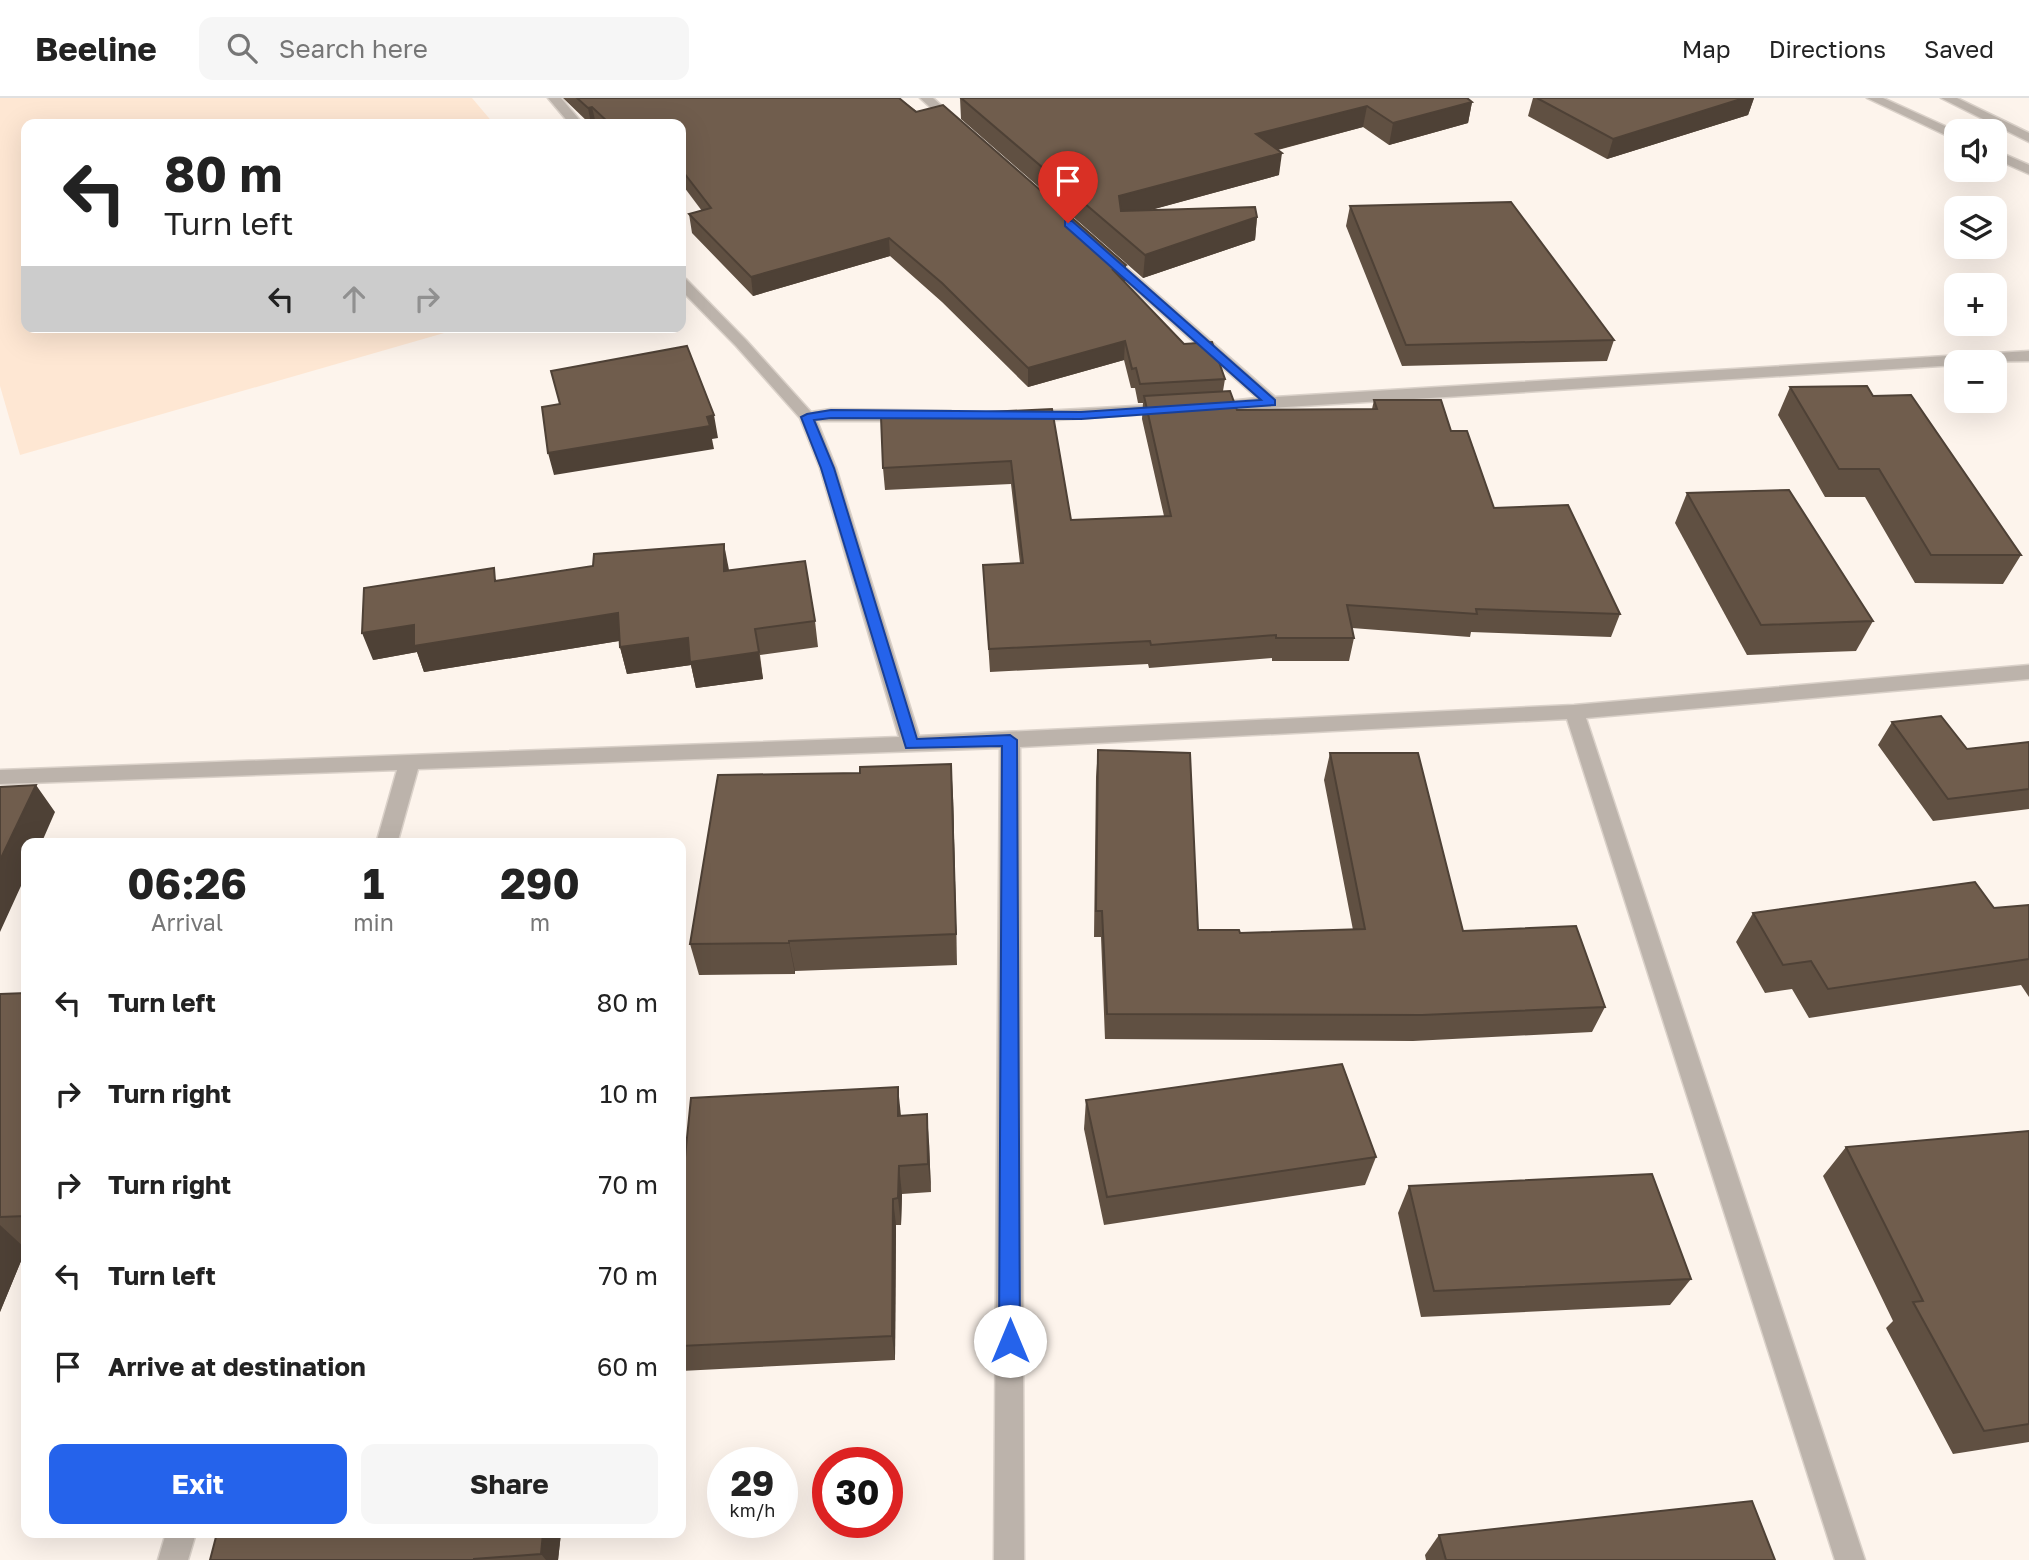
<!DOCTYPE html>
<html lang="en">
<head>
<meta charset="utf-8">
<style>
  body { margin:0; font-family:"Golos Text",sans-serif; background:#f6f6f6; color:#222; height:100vh; display:flex; flex-direction:column; font-size:26px; white-space:nowrap }
  * { box-sizing:border-box; margin:0 }
  p { font-size:23px; color:#767676 }
  .icon { flex:none; width:38px; height:38px; fill:none; stroke:currentColor; stroke-width:2; stroke-linecap:round; stroke-linejoin:round }
  .map { position:relative; flex:1; overflow:hidden }
  .drawer { position:absolute; left:21px; top:740px; width:665px; height:700px; display:flex; flex-direction:column; background:#fff; border-radius:14px; box-shadow:0 7px 28px #0002 }
  .drawer>* { flex:none }
  .top-card { position:absolute; left:21px; top:21px; width:665px; height:214px; border-radius:14px; box-shadow:0 7px 28px #0002; background:#fff; color:#222; overflow:hidden }
  .tools { position:absolute; left:1944px; top:21px; display:grid; gap:14px }
  .tools a { display:grid; place-items:center; width:63px; height:63px; border-radius:14px; background:#fff; box-shadow:0 7px 28px #0002; font-size:35px }
  .speed { position:absolute; left:707px; top:1349px; display:flex; gap:14px; font-size:35px; font-weight:700; text-align:center }
  .speed>* { display:grid; place-content:center; width:91px; height:91px; border-radius:50%; background:#fff; box-shadow:0 7px 28px #0002; line-height:1 }
  .speed small { font-size:18px; font-weight:400 }
  .speed .limit { border:10px solid #d22; background:#fff; color:#111 }
  .pin { position:absolute; display:grid; place-items:center; width:60px; height:60px; color:#fff; margin:-72px -30px; border-radius:50% 50% 50% 0; rotate:-45deg; box-shadow:0 0 7px #0007 }
  .pin .icon { rotate:45deg }
  .me { position:absolute; width:77px; margin:-38px; rotate:0deg; stroke-linejoin:round; filter:drop-shadow(0 0 5px #0008) }
  .turn { display:flex; align-items:center; gap:24px; height:147px; padding:0 28px; font-size:32px }
  .turn .icon { width:91px; height:91px; stroke-width:2.5 }
  .turn b { display:block; font-size:49px; line-height:60px }
  .lanes { display:flex; align-items:center; height:66px; padding:0 28px; background:#0003; justify-content:center; gap:35px; direction:ltr }
  .lanes .off { opacity:.35 }
  .eta { display:flex; justify-content:space-evenly; align-items:center; height:119px; text-align:center }
  .eta b { font-size:42px; font-weight:700; line-height:49px }
  .primary-button { display:flex; gap:14px; margin-top:auto; padding:14px 28px }
  .primary-button a { flex:1; height:80px; border-radius:14px; background:#2563eb; color:#fff; font-size:28px; font-weight:700; line-height:80px; text-align:center }
  .primary-button a+a { background:#f6f6f6; color:#222 }
  ul { padding:0; list-style:none }
  li { display:flex; align-items:center; gap:21px; height:91px; padding:0 28px }
  li div { flex:1 }
  li b { display:block; font-size:26px }
  li em { font-style:normal }
  header { display:flex; align-items:center; gap:42px; box-sizing:border-box; height:98px; padding:0 35px; background:#fff; border-bottom:2px solid #e0e0e0 }
  header strong { font-size:33px }
  nav { display:flex; gap:38px; margin-inline-start:auto; font-size:24px }
  .search { width:490px; height:63px; background:#f6f6f6; display:flex; align-items:center; gap:18px; box-sizing:border-box; padding:0 24px; border-radius:14px; color:#767676; font-size:26px }
  .map>svg:first-child { display:block }
  .built { fill:#fee7d3 }
  .lines { fill:none; stroke-linecap:round; stroke-linejoin:round }
  .service-casing { stroke:#dad1c9; stroke-width:3 }
  .minor-casing { stroke:#dad1c9; stroke-width:3 }
  .service { fill:#bcb3ab; fill-rule:evenodd }
  .minor { fill:#bcb3ab; fill-rule:evenodd }
  .wall { fill:#605042 }
  .shaded-wall { fill:#4e4136 }
  .building { fill:#705d4d; stroke:#4e4136; stroke-width:2 }
  .route { fill:#2563eb; stroke:#184099; stroke-width:2 }
</style>
</head>
<body>
<header>
<strong>Beeline</strong>
<div class="search"><svg class="icon" aria-label="search" viewBox="0 0 24 24"><circle cx="10" cy="10" r="6"/><path d="M15 15l6 6"/></svg>Search here</div>
<nav><a>Map</a><a>Directions</a><a>Saved</a></nav>
</header>
<div class="map">
<svg width="2029" height="1462" viewBox="0 0 2029 1462">
  <rect width="100%" height="100%" fill="#fdf4ec"/>
  <!-- built -->
  <path class="built" d="M0 0H472L494 26H26V229H465L20 357 0 288Z"/>
  <g class="lines">
    <defs>
      <path id="service" d="M1941 0H1957L2029 35V44Z"/>
      <g id="minor">
        <path d="M548 0H561L583 26H570Z"/>
        <path d="M920 0H933L962 26 956 30 952 29Z"/>
        <path d="M1867 0H1883L1956 33V42Z"/>
        <path d="M1995 52 2029 67V76L1995 61Z"/>
        <path d="M1106 155 1111 156 1275 299 2029 253V263L1956 264V267L1207 314 1201 312 1199 309 1201 306 1257 300 1101 162V156Z"/>
        <path d="M681 180 686 181 746 242 811 314 831 311 951 313 959 318 951 323H817L836 370 919 638 1574 607 2029 567V581L1586 620 1865 1462H1835L1567 621 1020 649 1024 1462H994L1000 650 418 671 397 746H376L397 672 0 686V672L899 639 820 370 800 320 736 248 681 192Z"/>
        <path d="M1171 306 1179 311 1177 314 1025 324 1017 319 1025 314Z"/>
        <path d="M166 1435H196L188 1462H158Z"/>
      </g>
    </defs>
    <!-- service casing -->
    <use href="#service" class="service-casing"/>
    <!-- minor casing -->
    <use href="#minor" class="minor-casing"/>
    <!-- service -->
    <use href="#service" class="service"/>
    <!-- minor -->
    <use href="#minor" class="minor"/>
  </g>
  <!-- wall -->
  <g class="wall">
    <path d="M563 0H899L1126 167 1125 185 1184 246 1225 281 1223 293 1237 312 1372 311 1374 302 1451 333 1494 410 1620 516 1611 539 1471 534 1470 539 1352 530 1354 540 1349 563H1272V560L1149 570 1148 566 990 574 983 467 1020 465 1011 386 885 392 883 370 1052 311 1071 422 1164 418 1142 321 1143 305H1138L1135 290H1131L1124 262 1028 289 942 204 890 158 753 198 692 135 689 116 702 113 681 85V26H590Z"/>
    <path d="M960 0 1472 4 1468 25 1389 47 1363 29 1278 52 1279 77 1150 112 1257 119 1255 142 1143 180 961 21Z"/>
    <path d="M1533 0H1754L1748 17 1607 61 1528 18Z"/>
    <path d="M1350 108 1614 242 1607 263 1402 268 1346 128Z"/>
    <path d="M1790 289 1873 298 2021 457 2003 486 1915 485 1865 399H1825L1778 317Z"/>
    <path d="M1687 395 1873 523 1856 553 1747 557 1675 425Z"/>
    <path d="M729 473 815 523 818 549 760 557 763 581 696 590 691 567 627 576 620 549 619 543 424 574 417 554 373 562 498 483Z"/>
    <path d="M1892 624 1967 651 2029 644V711L1933 723 1878 647Z"/>
    <path d="M1098 652 1198 832 1240 835 1353 832 1324 682 1330 655 1463 833 1605 909 1592 934 1413 943 1105 941 1101 839H1094L1096 679Z"/>
    <path d="M860 675 953 698 957 867 795 873V876L699 877 690 846Z"/>
    <path d="M2029 807V899L2021 887 1809 920 1792 891 1765 895 1736 844 1753 815 1994 810Z"/>
    <path d="M26 895V1151L0 1214V896Z"/>
    <path d="M1086 1002 1376 1059 1365 1087 1104 1127 1084 1031Z"/>
    <path d="M901 1018 929 1044 931 1094 902 1096 901 1127H896L895 1262 681 1273V1099Z"/>
    <path d="M2029 1033V1344L1953 1356 1886 1230 1893 1223 1823 1078 1846 1049Z"/>
    <path d="M1409 1088 1691 1181 1670 1207 1421 1219 1398 1115Z"/>
    <path d="M217 1435H561L558 1462H210Z"/>
    <path d="M1439 1437 1775 1462H1426L1425 1457Z"/>
  </g>
  <!-- shaded-wall -->
  <g class="shaded-wall">
    <path d="M1744 0H1754L1748 17 1607 61 1613 41Z"/>
    <path d="M1472 4 1468 25 1389 47 1393 25Z"/>
    <path d="M1367 8 1363 29 1253 58 1256 36Z"/>
    <path d="M592 9 596 26H591L588 10Z"/>
    <path d="M1282 55 1279 77 1118 121 1119 98Z"/>
    <path d="M1257 119 1255 142 1143 180 1145 157Z"/>
    <path d="M889 140 890 158 753 198 751 179Z"/>
    <path d="M1126 167 1125 186 1113 172Z"/>
    <path d="M1125 243 1124 262 1028 289V270Z"/>
    <path d="M714 317 718 340 712 341 714 351 554 377 548 355Z"/>
    <path d="M724 446 729 472 724 473Z"/>
    <path d="M618 515 625 542 424 574 417 554 373 562 362 535 414 527Z"/>
    <path d="M755 531 763 581 696 590 691 567 627 576 620 549Z"/>
    <path d="M951 666 953 698 957 867 956 836Z"/>
    <path d="M36 687 55 714 41 746H26V777L0 834V762Z"/>
    <path d="M789 843 795 873V876L789 845Z"/>
    <path d="M898 989 901 1018H898Z"/>
    <path d="M927 1016 929 1044 931 1094 928 1066Z"/>
    <path d="M899 1068 902 1096 901 1127 898 1100Z"/>
    <path d="M893 1101 896 1127 895 1262 892 1238Z"/>
    <path d="M0 1127 26 1151 0 1214Z"/>
    <path d="M543 1435H561L558 1462H546L541 1456Z"/>
  </g>
  <!-- building -->
  <g class="building">
    <path d="M577 0H899L916 14 943 7 1126 167 1113 172 1184 246 1212 244 1225 281 1140 286 1136 270 1132 271 1125 243 1028 270 942 185 889 140 751 179 689 116 711 110 681 71V26H610L592 9 588 10Z"/>
    <path d="M961 0H1467L1472 4 1393 25 1367 8 1256 36 1282 55 1119 98 1121 113 1255 109 1257 119 1145 157Z"/>
    <path d="M1537 0H1744L1613 41Z"/>
    <path d="M1511 104 1614 242 1406 247 1350 108Z"/>
    <path d="M687 248 714 317 707 319 710 328 548 355 542 309 560 306 551 273Z"/>
    <path d="M1867 288 1873 298 1911 297 2021 457H1931L1879 371H1839L1790 289Z"/>
    <path d="M1230 293 1237 312 1377 311 1374 302H1441L1451 333H1467L1494 410 1568 407 1620 516 1476 511 1477 516 1347 507 1354 540H1276V537L1151 547 1150 543 989 551 983 467 1023 465 1011 363 883 370 881 319 1052 311 1071 422 1171 418 1144 298Z"/>
    <path d="M1789 392 1873 523 1761 527 1687 395Z"/>
    <path d="M724 446V473L805 463 815 523 755 531 759 554 690 564 688 540 620 549 618 515 414 548V527L362 535 364 490 494 470 495 483 593 468 594 456Z"/>
    <path d="M1941 618 1967 651 2029 644V691L1948 701 1892 624Z"/>
    <path d="M1098 652 1190 655 1198 832H1239L1240 835 1365 831 1330 655H1418L1463 833 1576 828 1605 909 1422 917 1107 916 1102 813H1096Z"/>
    <path d="M951 666 956 836 789 843V845L690 846 718 677 860 675V669Z"/>
    <path d="M36 687 0 762V689Z"/>
    <path d="M1975 784 1994 810 2029 807V861L1828 891 1811 863 1783 867 1753 815Z"/>
    <path d="M26 895V1118L0 1119V896Z"/>
    <path d="M1342 966 1376 1059 1107 1099 1086 1002Z"/>
    <path d="M898 989V1018L927 1016 928 1066 899 1068 898 1100 893 1101 892 1238 681 1248V1099L691 1000Z"/>
    <path d="M2029 1033V1326L1984 1333 1913 1204 1923 1203 1846 1049Z"/>
    <path d="M1652 1076 1691 1181 1434 1193 1409 1088Z"/>
    <path d="M1752 1403 1775 1462H1446L1439 1437Z"/>
    <path d="M217 1435H543L541 1456 474 1461V1462H210Z"/>
  </g>
  <!-- route -->
  <path class="route" d="M1065 123H1072L1275 302V307L1081 321 831 320 814 322 834 370 917 641 1010 637 1017 642 1020 1243 1017 1250 1010 1253 1002 1250 999 1243 1002 648 906 650 821 370 801 319 807 316 831 312 1081 314 1261 302 1065 128Z"/>
</svg>
<div class="tools">
<a><svg class="icon" aria-label="sound" viewBox="0 0 24 24"><path d="M4 9h4l5-4v14l-5-4H4zM17 9q2 3 0 6"/></svg></a>
<a><svg class="icon" aria-label="layers" viewBox="0 0 24 24"><path d="M12 4l9 5-9 5-9-5zM3 14l9 5 9-5"/></svg></a>
<a>+</a>
<a>−</a>
</div>
<div class="speed"><div>29<small>km/h</small></div><div class="limit">30</div></div>
<div class="pin" style="left:1068px;top:125px;background:#d93025"><svg class="icon" aria-label="arrive" viewBox="0 0 24 24"><path d="M6 21V4h12l-3 4 3 4H6"/></svg></div>
<svg class="me" style="left:1010px;top:1243px" viewBox="-20 -20 40 40"><circle r="19" fill="#fff"/><path d="M0-13L10 11 0 6-10 11z" fill="#2563eb"/></svg>
<div class="top-card">
<div class="turn"><svg class="icon" aria-label="left" viewBox="0 0 24 24"><path d="M17 20v-9H6M10 6l-5 5 5 5"/></svg><div><b>80 m</b>Turn left</div></div>
<div class="lanes"><svg class="icon" aria-label="left" viewBox="0 0 24 24"><path d="M17 20v-9H6M10 6l-5 5 5 5"/></svg><svg class="icon off" aria-label="ahead" viewBox="0 0 24 24"><path d="M12 20V5M6 11l6-6 6 6"/></svg><svg class="icon off" aria-label="right" viewBox="0 0 24 24"><path d="M7 20v-9h11M14 6l5 5-5 5"/></svg></div>
</div>
<section class="drawer">
<div class="eta">
<div><b>06:26</b><p>Arrival</p></div>
<div><b>1</b><p>min</p></div>
<div><b>290</b><p>m</p></div>
</div>
<ul>
<li><svg class="icon" aria-label="left" viewBox="0 0 24 24"><path d="M17 20v-9H6M10 6l-5 5 5 5"/></svg><div><b>Turn left</b></div><em>80 m</em></li>
<li><svg class="icon" aria-label="right" viewBox="0 0 24 24"><path d="M7 20v-9h11M14 6l5 5-5 5"/></svg><div><b>Turn right</b></div><em>10 m</em></li>
<li><svg class="icon" aria-label="right" viewBox="0 0 24 24"><path d="M7 20v-9h11M14 6l5 5-5 5"/></svg><div><b>Turn right</b></div><em>70 m</em></li>
<li><svg class="icon" aria-label="left" viewBox="0 0 24 24"><path d="M17 20v-9H6M10 6l-5 5 5 5"/></svg><div><b>Turn left</b></div><em>70 m</em></li>
<li><svg class="icon" aria-label="arrive" viewBox="0 0 24 24"><path d="M6 21V4h12l-3 4 3 4H6"/></svg><div><b>Arrive at destination</b></div><em>60 m</em></li>
</ul>
<div class="primary-button"><a>Exit</a><a>Share</a></div>
</section>
</div>
</body>
</html>
